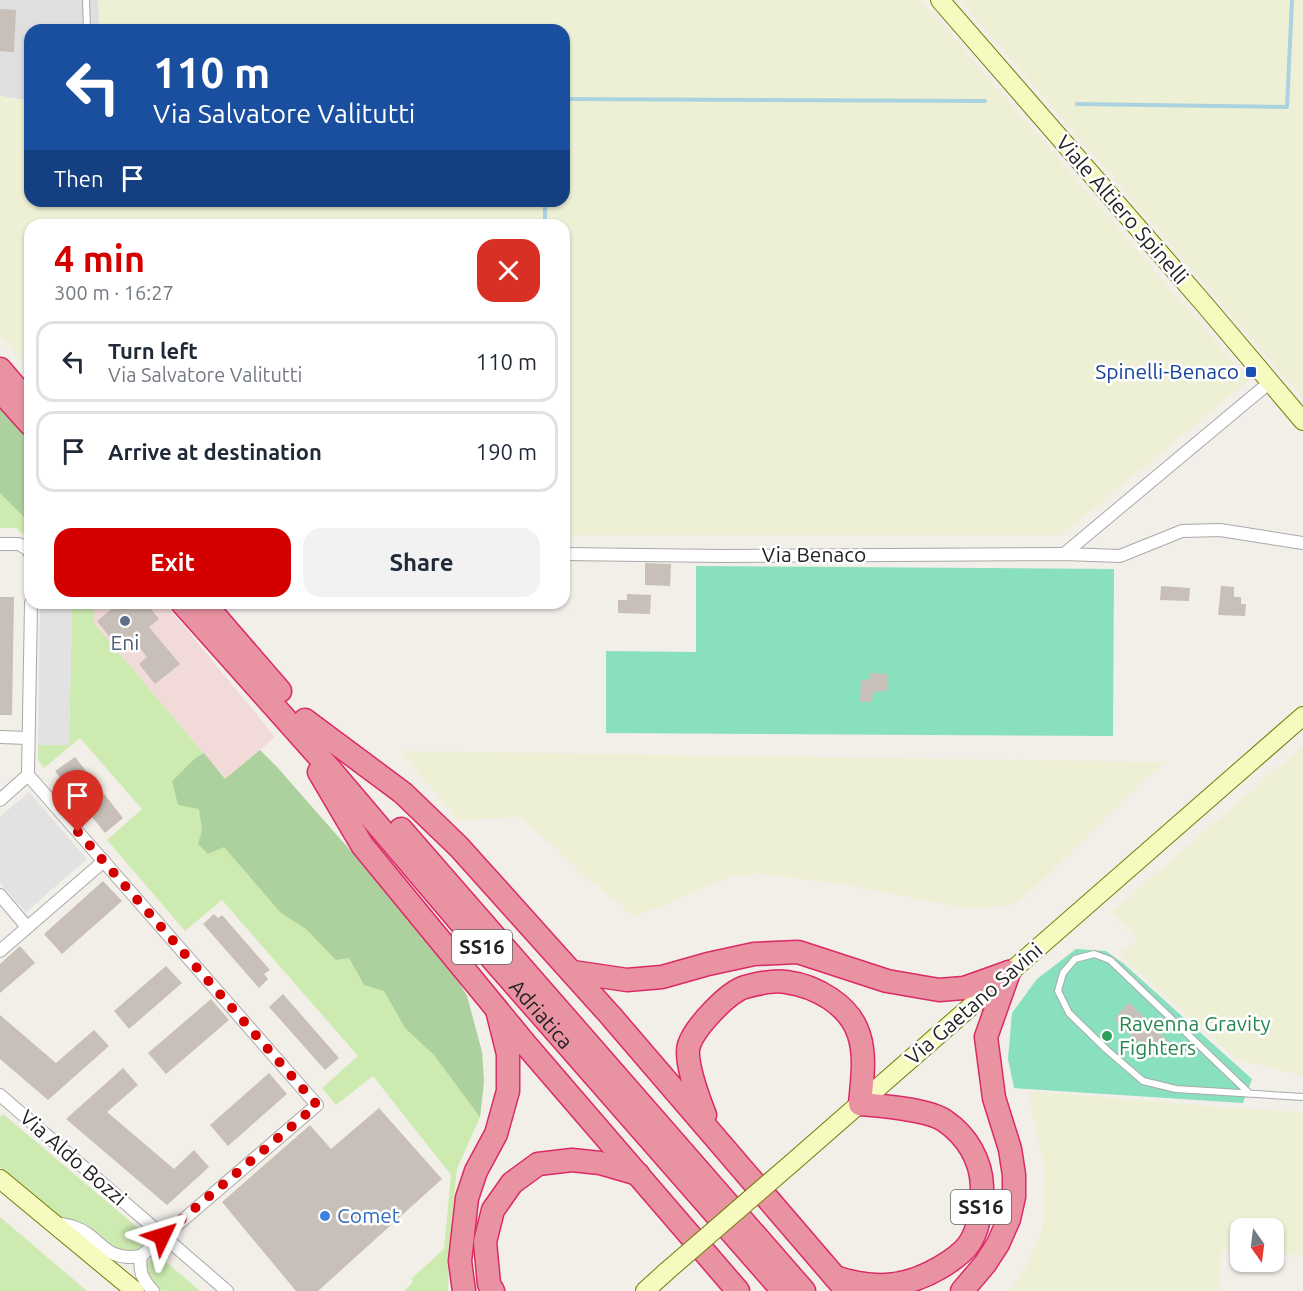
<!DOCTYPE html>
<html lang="en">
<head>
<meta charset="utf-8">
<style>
  body { margin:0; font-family:Ubuntu,sans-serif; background:#f2f2f3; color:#1f2937; height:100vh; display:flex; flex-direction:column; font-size:22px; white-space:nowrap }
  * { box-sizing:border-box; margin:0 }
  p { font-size:20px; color:#747a83 }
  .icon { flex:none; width:33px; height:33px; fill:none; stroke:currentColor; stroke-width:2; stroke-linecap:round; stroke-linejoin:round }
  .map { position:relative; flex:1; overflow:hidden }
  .sheet { position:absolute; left:24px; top:219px; width:546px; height:390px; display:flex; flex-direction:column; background:#fff; border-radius:18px; box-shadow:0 2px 4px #0004 }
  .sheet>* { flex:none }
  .guide { position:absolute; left:24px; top:24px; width:546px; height:183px; border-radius:18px; box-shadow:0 2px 4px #0004; background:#1a4fa0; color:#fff; overflow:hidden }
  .needle { width:39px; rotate:166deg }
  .buttons { position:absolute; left:1230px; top:1218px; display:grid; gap:12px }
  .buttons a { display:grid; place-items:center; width:54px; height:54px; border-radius:12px; background:#fff; box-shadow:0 2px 4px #0004; font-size:30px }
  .pin { position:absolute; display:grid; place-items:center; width:51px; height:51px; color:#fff; margin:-62px -26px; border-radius:50% 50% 50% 0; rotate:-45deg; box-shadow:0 0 6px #0007 }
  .pin .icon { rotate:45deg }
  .me { position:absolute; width:66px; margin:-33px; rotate:49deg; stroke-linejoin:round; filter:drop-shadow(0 0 4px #0008) }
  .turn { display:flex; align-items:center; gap:21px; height:126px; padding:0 30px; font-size:27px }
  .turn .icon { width:78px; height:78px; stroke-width:2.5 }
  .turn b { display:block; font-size:42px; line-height:51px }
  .then { display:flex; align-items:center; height:57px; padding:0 30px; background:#0003; gap:12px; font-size:22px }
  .round { display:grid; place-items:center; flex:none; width:63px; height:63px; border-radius:18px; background:#f2f2f3 }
  .head { display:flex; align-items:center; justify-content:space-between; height:102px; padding:0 30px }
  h1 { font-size:36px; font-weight:600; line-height:45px; color:#d40000 }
  .cta { display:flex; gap:12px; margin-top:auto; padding:12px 30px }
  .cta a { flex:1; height:69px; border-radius:18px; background:#d40000; color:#fff; font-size:24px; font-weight:600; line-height:69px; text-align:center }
  .cta a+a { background:#f2f2f3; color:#1f2937 }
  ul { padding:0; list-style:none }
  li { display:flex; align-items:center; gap:18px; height:81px; margin:0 12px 9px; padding:0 18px; border:3px solid #e0e1e3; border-radius:18px }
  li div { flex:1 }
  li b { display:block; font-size:22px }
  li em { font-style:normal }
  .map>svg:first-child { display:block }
  .residential { fill:#e0dfdf }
  .commercial { fill:#f2dad9 }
  .farmland { fill:#eef0d5 }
  .grass { fill:#cdebb0 }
  .forest { fill:#add19e }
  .pitch { fill:#88e0be }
  .parking { fill:#e2e2e2 }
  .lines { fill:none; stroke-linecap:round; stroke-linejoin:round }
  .stream { stroke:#aad3df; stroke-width:4 }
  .building { fill:#c7bfb8 }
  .lane-casing { stroke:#a9a9a9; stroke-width:8 }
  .street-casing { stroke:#a9a9a9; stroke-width:14 }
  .secondary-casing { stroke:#707d05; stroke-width:20 }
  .highway-casing { stroke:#dc2a67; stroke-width:25 }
  .lane { stroke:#fff; stroke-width:6 }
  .street { stroke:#fff; stroke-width:12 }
  .secondary { stroke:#f7fabf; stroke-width:18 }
  .highway { stroke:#e892a2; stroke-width:22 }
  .secondary-bridge-casing { stroke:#707d05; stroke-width:20; stroke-linecap:butt }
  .secondary-bridge { stroke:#f7fabf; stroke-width:18 }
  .route { stroke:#d40000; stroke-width:10; stroke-dasharray:0 18 }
  .transit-dot { fill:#1a4fb4; stroke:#fff; stroke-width:2 }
  .service-dot { fill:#5c6f8a; stroke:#fff; stroke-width:2 }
  .leisure-dot { fill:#2e9e5b; stroke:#fff; stroke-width:2 }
  .shop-dot { fill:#3f7fe0; stroke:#fff; stroke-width:2 }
  .labels { text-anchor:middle; stroke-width:5; stroke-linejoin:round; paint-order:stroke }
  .shield { fill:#fff; stroke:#646464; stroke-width:1.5 }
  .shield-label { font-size:20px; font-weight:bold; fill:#222 }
  .street-label { font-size:21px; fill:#222; stroke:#fff }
  .transit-label { font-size:21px; fill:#164399; stroke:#fff; text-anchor:end }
  .service-label { font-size:21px; fill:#4e5e75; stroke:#fff }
  .leisure-label { font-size:21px; fill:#27864d; stroke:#fff; text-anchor:start }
  .shop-label { font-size:21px; fill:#366cbe; stroke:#fff; text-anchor:start }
</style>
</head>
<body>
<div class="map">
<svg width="1303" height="1291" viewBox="0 0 1303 1291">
  <rect width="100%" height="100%" fill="#f2efe9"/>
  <!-- residential -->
  <path class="residential" d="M0 0H98L100 30H30V101L0 96Z"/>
  <!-- commercial -->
  <path class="commercial" d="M94 603H165L275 737 225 779 94 623Z"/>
  <!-- farmland -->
  <g class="farmland">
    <path d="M98 0H921L1249 380 1061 535H564V225H30V370L0 336V96L30 101V201H564V30H100Z"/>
    <path d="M960 0H1303V398Z"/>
    <path d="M1303 746V1076L1236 1059 1119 954 1137 939 1112 912Z"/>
    <path d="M400 751 1164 762 1017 904 976 910 841 884 755 873 728 878 635 917 585 876 521 817 458 820Z"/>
    <path d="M1028 1091 1233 1108 1303 1112V1255L1274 1253V1228H1240V1251L1221 1250 1220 1291H1009L1026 1268 1042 1230 1045 1172Z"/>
  </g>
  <!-- grass -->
  <g class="grass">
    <path d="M0 403 30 437V536L19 532 17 528H0Z"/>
    <path d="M72 603H94V623L225 779 260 750 277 767 467 996 482 1052 484 1081 480 1117 457 1169 450 1237 448 1291H404L413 1282 411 1279 444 1249 451 1175 373 1076 336 1105 322 1088 358 1056 222 900 185 931 107 840 142 809 80 738 44 768 38 760V745H69Z"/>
    <path d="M3 1114 150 1238 135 1252 119 1251 76 1221 58 1217 0 1167V1117Z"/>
    <path d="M0 1217 87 1291H0Z"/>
    <path d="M163 1250 171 1253 166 1262 200 1291H162L157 1287 144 1269 151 1258Z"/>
  </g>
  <!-- forest -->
  <g class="forest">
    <path d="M0 403 30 437V523L0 493Z"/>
    <path d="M260 750 277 767 393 899 452 971 467 996 482 1052 484 1081 480 1117 434 1055 405 1028 384 991 364 985 349 958 336 960 306 929 281 913 224 847 208 854 198 844 202 830 199 809 178 805 172 781C184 771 190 760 204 753L225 779Z"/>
  </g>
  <!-- pitch -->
  <g class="pitch">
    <path d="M696 566 1114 569 1113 736 606 733V651L696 652Z"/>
    <path d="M1076 949 1106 951 1124 964 1252 1079 1243 1103 1014 1088 1008 1059 1012 1013 1037 979Z"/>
  </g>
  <!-- parking -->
  <g class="parking">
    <path d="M40 603H72L69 745H38Z"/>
    <path d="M29 792 87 859 26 912 0 883V817Z"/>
  </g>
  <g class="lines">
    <!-- stream -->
    <g class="stream">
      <path d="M564 99 985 101"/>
      <path d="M1077 104 1287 107 1292 0"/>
      <path d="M545 225V201"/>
    </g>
  </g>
  <!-- building -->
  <g class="building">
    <path d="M0 9 16 10 14 52 0 51Z"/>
    <path d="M645 563 671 564 670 586 645 585Z"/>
    <path d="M1161 586 1190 588 1189 601 1160 600Z"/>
    <path d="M1221 586 1234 587V597H1241V604H1246L1245 616 1218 615Z"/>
    <path d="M627 594 651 595 650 614 618 613V600H627Z"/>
    <path d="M0 597H14L12 715H0Z"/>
    <path d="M119 603H146L159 619 149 627 180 664 155 684 139 664 147 657 135 642 122 652 97 621Z"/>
    <path d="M870 673 888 674 887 691 873 692 872 702H860L861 679 870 680Z"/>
    <path d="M75 757 123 818 105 833 55 771Z"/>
    <path d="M103 881 122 901 62 954 44 934Z"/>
    <path d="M214 914 218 918 222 915 270 970 264 974 268 979 259 988 203 924Z"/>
    <path d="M20 946 35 963 0 993V964Z"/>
    <path d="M166 966 182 983 129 1029 114 1011Z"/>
    <path d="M283 994 339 1058 325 1070 269 1007Z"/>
    <path d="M211 999 229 1020 166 1074 148 1053Z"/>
    <path d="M1129 1002 1173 1046 1162 1055 1161 1054 1155 1059 1114 1019Z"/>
    <path d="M0 1015 56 1063 94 1030 109 1046 48 1100 0 1059Z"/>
    <path d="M123 1068 138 1085 107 1112 174 1169 194 1150 209 1167 167 1205 66 1119Z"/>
    <path d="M269 1073 287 1094 228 1146 210 1125Z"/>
    <path d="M379 1108 442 1179 318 1291H296L222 1202 310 1125 331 1149Z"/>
  </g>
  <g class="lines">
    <defs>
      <g id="lane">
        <path d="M86 0 87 30"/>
        <path d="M1250 1094 1110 960 1094 954 1075 959 1063 973 1058 991 1069 1013 1107 1050 1143 1081 1176 1089 1303 1097"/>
      </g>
      <g id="street">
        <path d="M0 544H19L29 550 30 554"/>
        <path d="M564 554 723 556 1064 554 1120 556 1182 531 1220 530 1303 543"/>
        <path d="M1064 554 1270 382"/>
        <path d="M31 603 28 775 317 1105 141 1256C102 1262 103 1237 74 1227 69 1225 62 1224 56 1223"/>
        <path d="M0 737 28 738"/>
        <path d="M0 800 28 775"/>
        <path d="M0 895 27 927"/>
        <path d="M0 951 104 861"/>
        <path d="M0 1095 227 1291"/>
        <path d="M141 1256C139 1272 142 1279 153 1291"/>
      </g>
      <g id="secondary">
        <path d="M940 0 1205 305 1303 421"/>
        <path d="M793 1162 1303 716"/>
        <path d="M0 1179 135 1291"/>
        <path d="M645 1291 667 1271"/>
      </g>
      <g id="highway">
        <path d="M0 369 30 404"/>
        <path d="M5 396 30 424"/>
        <path id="s1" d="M182 603 330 769 459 921 783 1291"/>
        <path d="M204 603 280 691"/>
        <path d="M305 720 403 793 459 847 610 1015 847 1291"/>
        <path d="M319 772 362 845 527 1046 738 1291"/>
        <path d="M401 829 804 1291"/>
        <path d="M573 972 627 980 662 977 708 964 754 954 798 952 887 981 939 990 964 988 1009 972"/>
        <path d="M705 1115C699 1100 684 1060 689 1045 695 1027 728 992 745 987 756 984 775 980 786 982 816 986 850 1005 859 1035 866 1056 862 1082 860 1104 882 1106 928 1109 945 1121 967 1136 981 1160 982 1186 982 1205 980 1228 969 1244 962 1254 951 1261 941 1267 906 1288 874 1290 835 1277"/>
        <path d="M464 1291 460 1261 467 1198 476 1171 496 1134 508 1091V1054L498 1014"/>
        <path d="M493 1291 489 1284 485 1242 493 1210 512 1183 538 1164 572 1160 600 1163 638 1174"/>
        <path d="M962 1291 985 1264 998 1244 1009 1219 1014 1197V1175L1010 1149 994 1098 986 1037 1009 972"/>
      </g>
    </defs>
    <!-- lane casing -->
    <use href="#lane" class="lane-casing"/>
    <!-- street casing -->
    <use href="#street" class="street-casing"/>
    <!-- secondary casing -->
    <use href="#secondary" class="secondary-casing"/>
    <!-- highway casing -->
    <use href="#highway" class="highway-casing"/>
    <!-- lane -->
    <use href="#lane" class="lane"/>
    <!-- street -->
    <use href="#street" class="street"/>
    <!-- secondary -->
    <use href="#secondary" class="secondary"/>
    <!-- highway -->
    <use href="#highway" class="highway"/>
    <defs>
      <path id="secondary-bridge" d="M667 1271 793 1162"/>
    </defs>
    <!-- secondary-bridge casing -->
    <use href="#secondary-bridge" class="secondary-bridge-casing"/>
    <!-- secondary-bridge -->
    <use href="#secondary-bridge" class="secondary-bridge"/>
  </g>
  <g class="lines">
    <!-- route -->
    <path class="route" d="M78 832 317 1105 162 1236"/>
  </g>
  <!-- markers -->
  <rect class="transit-dot" x="1245" y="366" width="12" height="12" rx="3"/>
  <circle class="service-dot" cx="125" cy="621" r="6"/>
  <circle class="leisure-dot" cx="1107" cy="1036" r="6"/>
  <circle class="shop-dot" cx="325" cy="1216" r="6"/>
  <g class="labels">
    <!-- shield labels -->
    <g class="shield">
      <rect x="452" y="930" width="60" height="34" rx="4.5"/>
      <rect x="951" y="1190" width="60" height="34" rx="4.5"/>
    </g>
    <g class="shield-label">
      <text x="482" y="954">SS16</text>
      <text x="981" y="1214">SS16</text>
    </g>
    <!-- street labels -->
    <g class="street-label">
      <text transform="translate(1122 210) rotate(49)" y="7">Viale Altiero Spinelli</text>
      <text x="814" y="562">Via Benaco</text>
      <text transform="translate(974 1004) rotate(-41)" y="7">Via Gaetano Savini</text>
      <text dy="7" stroke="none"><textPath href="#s1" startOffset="546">Adriatica</textPath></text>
      <text transform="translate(73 1158) rotate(41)" y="7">Via Aldo Bozzi</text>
    </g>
    <!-- transit labels -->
    <g class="transit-label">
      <text x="1239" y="379">Spinelli-Benaco</text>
    </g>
    <!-- service labels -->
    <g class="service-label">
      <text x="125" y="650">Eni</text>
    </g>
    <!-- leisure labels -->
    <g class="leisure-label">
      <text x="1119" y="1031">Ravenna Gravity<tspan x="1119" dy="24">Fighters</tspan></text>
    </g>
    <!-- shop labels -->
    <g class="shop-label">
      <text x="337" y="1223">Comet</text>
    </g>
  </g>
</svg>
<div class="buttons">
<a><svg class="needle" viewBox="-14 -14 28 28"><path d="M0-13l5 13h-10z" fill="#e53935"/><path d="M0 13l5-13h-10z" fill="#747a83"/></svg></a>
</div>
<div class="pin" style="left:78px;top:832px;background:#d93025"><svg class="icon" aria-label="arrive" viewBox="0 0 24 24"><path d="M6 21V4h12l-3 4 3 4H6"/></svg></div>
<svg class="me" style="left:162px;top:1236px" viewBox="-20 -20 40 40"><path d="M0-17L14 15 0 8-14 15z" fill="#d40000" stroke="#fff" stroke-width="4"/></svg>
<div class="guide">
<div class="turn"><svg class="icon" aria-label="left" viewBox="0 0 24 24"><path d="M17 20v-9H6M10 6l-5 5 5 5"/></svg><div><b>110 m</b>Via Salvatore Valitutti</div></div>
<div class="then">Then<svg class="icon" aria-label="arrive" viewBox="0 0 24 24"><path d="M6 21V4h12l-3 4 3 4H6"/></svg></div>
</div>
<section class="sheet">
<div class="head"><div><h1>4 min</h1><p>300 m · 16:27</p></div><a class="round" style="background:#d93025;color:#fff"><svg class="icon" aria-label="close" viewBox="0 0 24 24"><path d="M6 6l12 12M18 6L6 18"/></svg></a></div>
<ul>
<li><svg class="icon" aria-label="left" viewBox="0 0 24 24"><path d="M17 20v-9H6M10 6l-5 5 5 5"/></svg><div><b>Turn left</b><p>Via Salvatore Valitutti</p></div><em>110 m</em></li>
<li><svg class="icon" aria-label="arrive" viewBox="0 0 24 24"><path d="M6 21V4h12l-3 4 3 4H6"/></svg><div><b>Arrive at destination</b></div><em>190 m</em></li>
</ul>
<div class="cta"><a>Exit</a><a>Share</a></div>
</section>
</div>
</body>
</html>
